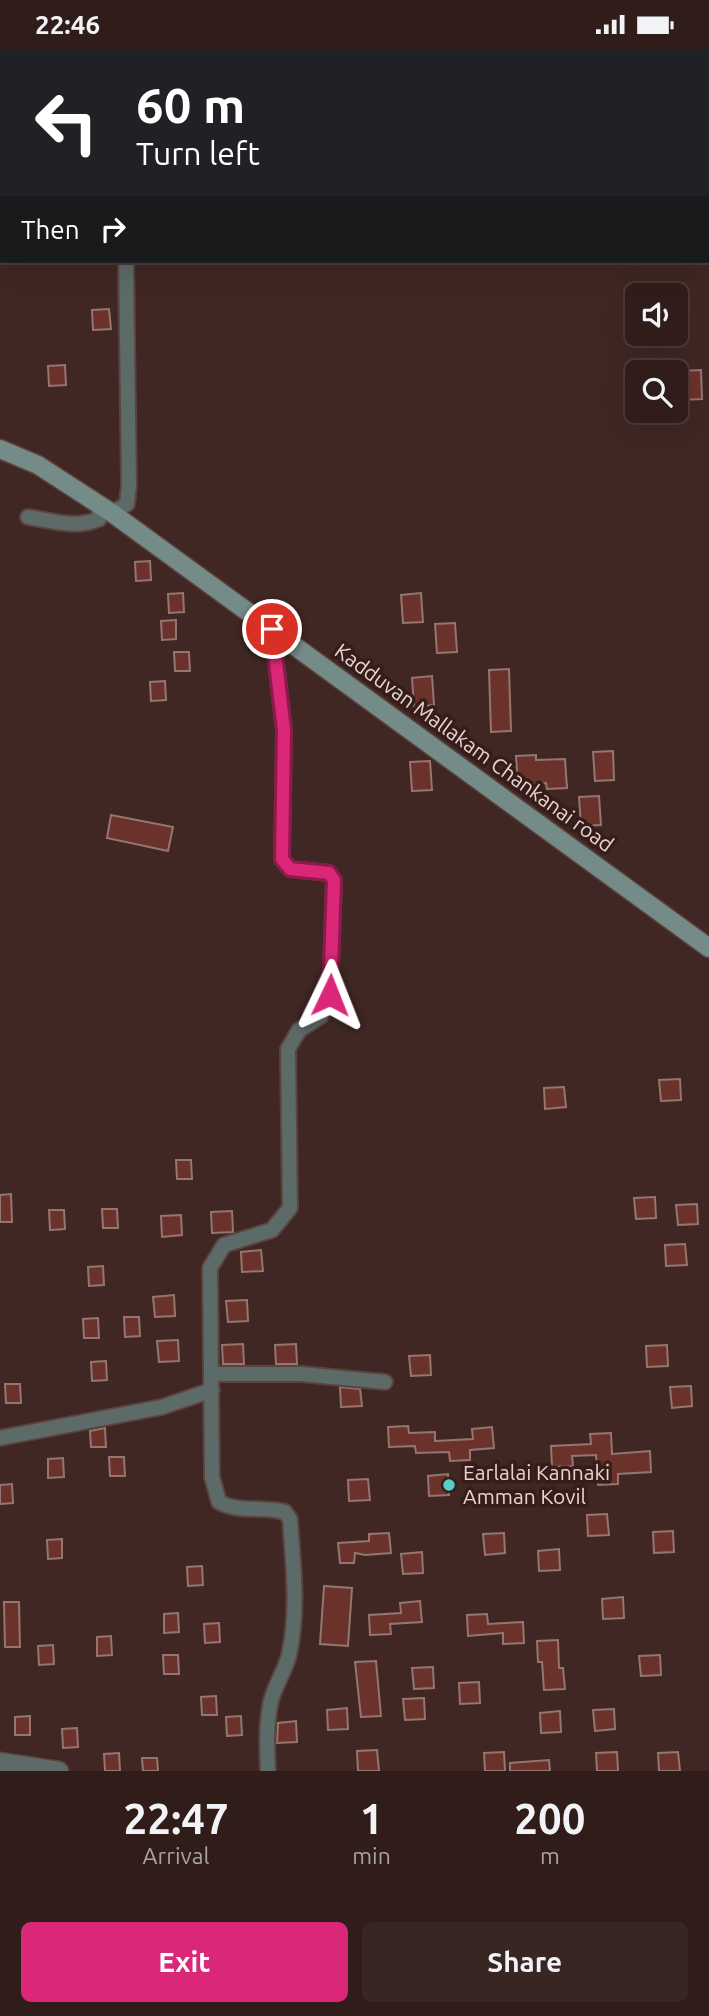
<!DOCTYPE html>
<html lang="en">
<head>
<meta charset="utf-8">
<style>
  body { margin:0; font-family:Ubuntu,sans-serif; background:#382623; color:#f1f3f6; height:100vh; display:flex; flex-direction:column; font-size:26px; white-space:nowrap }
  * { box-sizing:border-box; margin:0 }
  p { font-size:23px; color:#a8a2a2 }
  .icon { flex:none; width:38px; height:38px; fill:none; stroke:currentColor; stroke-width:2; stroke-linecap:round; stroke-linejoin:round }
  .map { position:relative; height:1722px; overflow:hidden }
  .details { display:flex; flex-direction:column; background:#301d1a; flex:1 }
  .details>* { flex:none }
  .guide { position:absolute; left:0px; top:0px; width:710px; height:214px; box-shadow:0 7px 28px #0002,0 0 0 2px #4b3b39; background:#202124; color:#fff; overflow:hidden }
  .buttons { position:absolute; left:625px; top:234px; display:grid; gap:14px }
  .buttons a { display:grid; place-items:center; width:63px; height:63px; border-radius:10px; background:#301d1a; box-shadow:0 7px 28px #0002,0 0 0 2px #4b3b39; font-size:35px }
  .pin { position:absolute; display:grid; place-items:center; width:60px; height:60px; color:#fff; margin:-30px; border:4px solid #fff; border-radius:50%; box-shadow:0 2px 7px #0007 }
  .me { position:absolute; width:77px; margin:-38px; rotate:2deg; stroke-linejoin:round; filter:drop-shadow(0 0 5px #0008) }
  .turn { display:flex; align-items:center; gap:24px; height:147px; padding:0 21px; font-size:32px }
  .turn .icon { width:91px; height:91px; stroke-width:2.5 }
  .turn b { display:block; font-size:49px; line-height:60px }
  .then { display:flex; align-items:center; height:66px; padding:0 21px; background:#0003; gap:14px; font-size:26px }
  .eta { display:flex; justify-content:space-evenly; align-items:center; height:119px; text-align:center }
  .eta b { font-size:42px; font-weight:600; line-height:49px }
  .action { display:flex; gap:14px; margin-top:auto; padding:14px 21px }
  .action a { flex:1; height:80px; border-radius:10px; background:#db2777; color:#fff; font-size:28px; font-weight:600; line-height:80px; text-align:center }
  .action a+a { background:#382623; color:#f1f3f6 }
  .status { display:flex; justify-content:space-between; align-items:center; height:49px; padding:0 35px; background:#301d1a; direction:ltr }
  .status svg { height:19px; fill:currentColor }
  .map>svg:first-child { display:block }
  .building { fill:#6b322b; stroke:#947671; stroke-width:2 }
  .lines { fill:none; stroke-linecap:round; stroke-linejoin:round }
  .minor-casing { stroke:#5b433f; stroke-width:18 }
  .tertiary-casing { stroke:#5b433f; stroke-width:21 }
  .secondary-casing { stroke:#5b433f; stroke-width:21 }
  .minor { stroke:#5c6a68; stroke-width:14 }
  .tertiary { stroke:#5c6a68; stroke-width:18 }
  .secondary { stroke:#748b88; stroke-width:18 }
  .route-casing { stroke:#8e194d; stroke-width:18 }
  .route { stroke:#db2777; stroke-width:12 }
  .poi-dot { fill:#56cec3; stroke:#361d1a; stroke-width:2.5 }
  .labels { text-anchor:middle; stroke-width:7; stroke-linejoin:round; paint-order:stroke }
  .street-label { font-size:21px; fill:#e6d4d1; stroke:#361d1a }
  .poi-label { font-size:21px; fill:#e6d4d1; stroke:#361d1a; text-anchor:start }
</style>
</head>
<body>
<div class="status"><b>22:46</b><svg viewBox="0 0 49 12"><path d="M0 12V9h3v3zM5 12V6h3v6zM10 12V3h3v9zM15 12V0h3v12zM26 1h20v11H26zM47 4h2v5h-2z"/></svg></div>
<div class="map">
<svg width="709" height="1722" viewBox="0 0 709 1722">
  <rect width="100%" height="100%" fill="#402723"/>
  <!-- building -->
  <g class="building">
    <path d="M109 260 111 280 93 281 92 261Z"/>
    <path d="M65 316 66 336 49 337 48 317Z"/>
    <path d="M701 321 702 350 682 351 680 322Z"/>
    <path d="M150 512 151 531 136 532 135 513Z"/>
    <path d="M183 544 184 563 169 564 168 545Z"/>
    <path d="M421 544 423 573 403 574 401 546Z"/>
    <path d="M176 571V590L162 591 161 572Z"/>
    <path d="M455 574 457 603 437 604 435 575Z"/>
    <path d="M174 603H189L190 622H175Z"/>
    <path d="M509 620 511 682 491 683 489 621Z"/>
    <path d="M432 627 434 656 414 658 412 629Z"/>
    <path d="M165 632 166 651 151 652 150 633Z"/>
    <path d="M613 702 614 731 595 732 593 703Z"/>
    <path d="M536 706V711L565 710 567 739 547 740 546 734 518 736 516 707Z"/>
    <path d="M430 712 432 741 412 742 410 713Z"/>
    <path d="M599 747 601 776 581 777 579 748Z"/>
    <path d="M111 766 173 778 168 802 107 789Z"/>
    <path d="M680 1030 681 1051 661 1052 659 1031Z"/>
    <path d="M564 1038 566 1058 545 1060 544 1039Z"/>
    <path d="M176 1111H191L192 1130H177Z"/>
    <path d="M11 1145 12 1173H0V1146Z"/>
    <path d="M655 1148 656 1169 636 1170 634 1149Z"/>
    <path d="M697 1155 698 1175 678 1176 676 1156Z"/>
    <path d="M102 1160H117L118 1179H103Z"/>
    <path d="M49 1161H64L65 1180 50 1181Z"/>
    <path d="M232 1162 233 1183 212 1184 211 1163Z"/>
    <path d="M181 1166 182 1186 162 1188 161 1167Z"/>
    <path d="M685 1195 687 1216 666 1217 665 1196Z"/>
    <path d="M261 1201 263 1222 242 1223 241 1203Z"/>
    <path d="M103 1217 104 1236 89 1237 88 1218Z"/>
    <path d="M174 1246 175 1267 155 1268 153 1248Z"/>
    <path d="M247 1251 248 1272 228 1273 226 1252Z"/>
    <path d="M124 1268H139L140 1287 125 1288Z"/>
    <path d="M98 1269 99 1289H84L83 1270Z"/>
    <path d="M178 1291 179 1312 159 1313 157 1292Z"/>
    <path d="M243 1295 244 1315H223L222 1296Z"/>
    <path d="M296 1295 297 1315H276L275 1296Z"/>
    <path d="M667 1296 668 1317 647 1318 646 1297Z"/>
    <path d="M430 1306 431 1326 411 1327 409 1307Z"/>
    <path d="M106 1312 107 1331 92 1332 91 1313Z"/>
    <path d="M5 1335H20L21 1354H6Z"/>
    <path d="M691 1337 692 1357 672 1359 670 1338Z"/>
    <path d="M340 1338 360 1340 362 1357 341 1358Z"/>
    <path d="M408 1377 409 1384 435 1383V1392L473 1390 472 1380 492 1378 494 1399 470 1401V1411L450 1412 449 1403 416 1404 415 1397 389 1398 388 1378Z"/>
    <path d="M105 1379 106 1398H91L90 1382Z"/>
    <path d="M611 1384 612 1405 650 1402 651 1423 618 1425V1435L598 1436 596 1406 572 1407 573 1417 552 1418 551 1397 591 1395 590 1385Z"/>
    <path d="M109 1408H124L125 1427H110Z"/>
    <path d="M63 1409 64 1428 48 1429V1410Z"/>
    <path d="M448 1425 449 1446 429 1447 428 1427Z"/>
    <path d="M368 1430 370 1451 349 1452 348 1431Z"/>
    <path d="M12 1435 13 1454 0 1455V1436Z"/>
    <path d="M607 1465 609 1486 588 1487 587 1466Z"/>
    <path d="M673 1482 674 1503 654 1504 653 1483Z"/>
    <path d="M389 1484 391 1504 365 1506 355 1504 354 1514H340L338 1494 369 1492V1485Z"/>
    <path d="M504 1484 505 1504 485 1506 483 1485Z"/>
    <path d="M62 1490V1509L48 1510 47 1491Z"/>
    <path d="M559 1500 560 1521 539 1522 538 1502Z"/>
    <path d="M422 1503 423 1524 403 1525 401 1505Z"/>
    <path d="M202 1517 203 1536 188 1537 187 1518Z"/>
    <path d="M324 1537 352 1539 348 1597 320 1595Z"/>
    <path d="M623 1548 624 1569 603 1570 602 1550Z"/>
    <path d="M420 1552 422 1573 390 1575 391 1585 370 1586 369 1566 401 1564 400 1554Z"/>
    <path d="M4 1553H19L20 1598H5Z"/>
    <path d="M178 1564 179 1583 164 1584V1565Z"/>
    <path d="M487 1565 488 1575 523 1573 524 1594 503 1595V1584L468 1587 467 1566Z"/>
    <path d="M219 1574 220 1593 205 1594 204 1575Z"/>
    <path d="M111 1587 112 1606 97 1607V1588Z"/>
    <path d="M558 1591 559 1619H563L565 1640 544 1641 542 1613H538L537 1592Z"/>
    <path d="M53 1596 54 1615 39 1616 38 1597Z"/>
    <path d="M163 1606H178L179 1625H164Z"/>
    <path d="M660 1606 661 1626 641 1627 639 1607Z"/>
    <path d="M376 1612 381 1667 361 1668 355 1613Z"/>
    <path d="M433 1618 434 1639 414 1640 412 1619Z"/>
    <path d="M479 1633 480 1654 460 1655 459 1634Z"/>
    <path d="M216 1647 217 1666H202L201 1648Z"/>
    <path d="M424 1649 425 1670 405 1671 403 1650Z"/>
    <path d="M347 1659 348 1680 328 1681 327 1661Z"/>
    <path d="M614 1660 615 1680 595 1682 593 1661Z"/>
    <path d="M560 1662 561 1683 541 1684 540 1664Z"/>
    <path d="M30 1667V1686H15V1668Z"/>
    <path d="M241 1667 242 1686 227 1687 226 1668Z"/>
    <path d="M296 1672 297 1693 277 1694 278 1674Z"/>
    <path d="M77 1679 78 1698 63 1699 62 1680Z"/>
    <path d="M377 1701 379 1722H358L357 1702Z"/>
    <path d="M504 1703 505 1722H485L484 1704Z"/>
    <path d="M617 1703 618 1722H597L596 1704Z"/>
    <path d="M678 1703 680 1722H659L658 1704Z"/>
    <path d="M119 1704 120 1722H105L104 1705Z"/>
    <path d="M142 1709H157L158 1722H143Z"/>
    <path d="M549 1711 550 1722H510V1714Z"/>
  </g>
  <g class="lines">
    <defs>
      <g id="minor">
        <path d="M111 0 112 2"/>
        <path d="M583 2 587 0"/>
        <path d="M112 464 127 455 129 436 126 212"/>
        <path d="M28 468C53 472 75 480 99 470L100 456"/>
        <path d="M212 1325H301L385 1333"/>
        <path d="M0 1389 162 1358 212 1341"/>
        <path d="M268 1722C267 1698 266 1675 271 1652 275 1636 285 1622 289 1606 299 1561 293 1515 290 1470L285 1463C264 1457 238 1464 219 1453L212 1428 210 1219 224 1196 272 1181 290 1159 288 1000 299 981 321 967 330 946 334 831 329 824 290 820 282 810 284 681 272 580"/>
      </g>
      <path id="tertiary" d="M0 1713 59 1722"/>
      <path id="secondary" d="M0 400 38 416 112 464 709 899"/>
    </defs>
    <!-- minor casing -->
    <use href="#minor" class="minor-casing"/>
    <!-- tertiary casing -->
    <use href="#tertiary" class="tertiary-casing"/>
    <!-- secondary casing -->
    <use href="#secondary" class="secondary-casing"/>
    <!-- minor -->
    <use href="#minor" class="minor"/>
    <!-- tertiary -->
    <use href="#tertiary" class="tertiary"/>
    <!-- secondary -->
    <use href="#secondary" class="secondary"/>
  </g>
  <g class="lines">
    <defs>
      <path id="route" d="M272 580 284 681 282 810 290 820 329 824 334 831 330 946"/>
    </defs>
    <!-- route casing -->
    <use href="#route" class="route-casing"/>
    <!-- route -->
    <use href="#route" class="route"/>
  </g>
  <!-- markers -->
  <circle class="poi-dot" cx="449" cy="1436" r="7"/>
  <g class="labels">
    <!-- street labels -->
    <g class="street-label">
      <text transform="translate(474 699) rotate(36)" y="7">Kadduvan Mallakam Chankanai road</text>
    </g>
    <!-- poi labels -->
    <g class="poi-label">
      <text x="463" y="1431">Earlalai Kannaki<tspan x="463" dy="24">Amman Kovil</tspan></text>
    </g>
  </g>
</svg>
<div class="buttons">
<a><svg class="icon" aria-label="sound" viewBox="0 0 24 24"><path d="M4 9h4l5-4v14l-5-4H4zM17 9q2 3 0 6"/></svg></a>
<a><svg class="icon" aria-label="search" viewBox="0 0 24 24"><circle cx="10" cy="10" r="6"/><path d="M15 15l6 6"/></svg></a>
</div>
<div class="pin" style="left:272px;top:580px;background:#d93025"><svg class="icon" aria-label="arrive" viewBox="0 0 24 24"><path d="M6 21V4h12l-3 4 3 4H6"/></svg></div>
<svg class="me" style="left:330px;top:946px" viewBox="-20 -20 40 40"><path d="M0-17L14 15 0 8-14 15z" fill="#db2777" stroke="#fff" stroke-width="4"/></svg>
<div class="guide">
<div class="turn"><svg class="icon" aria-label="left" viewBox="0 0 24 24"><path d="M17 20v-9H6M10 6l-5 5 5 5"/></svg><div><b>60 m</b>Turn left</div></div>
<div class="then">Then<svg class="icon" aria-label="right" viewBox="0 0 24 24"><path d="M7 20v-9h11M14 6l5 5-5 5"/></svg></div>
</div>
</div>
<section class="details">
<div class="eta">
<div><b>22:47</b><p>Arrival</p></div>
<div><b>1</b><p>min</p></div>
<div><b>200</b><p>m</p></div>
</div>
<div class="action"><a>Exit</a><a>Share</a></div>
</section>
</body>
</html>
